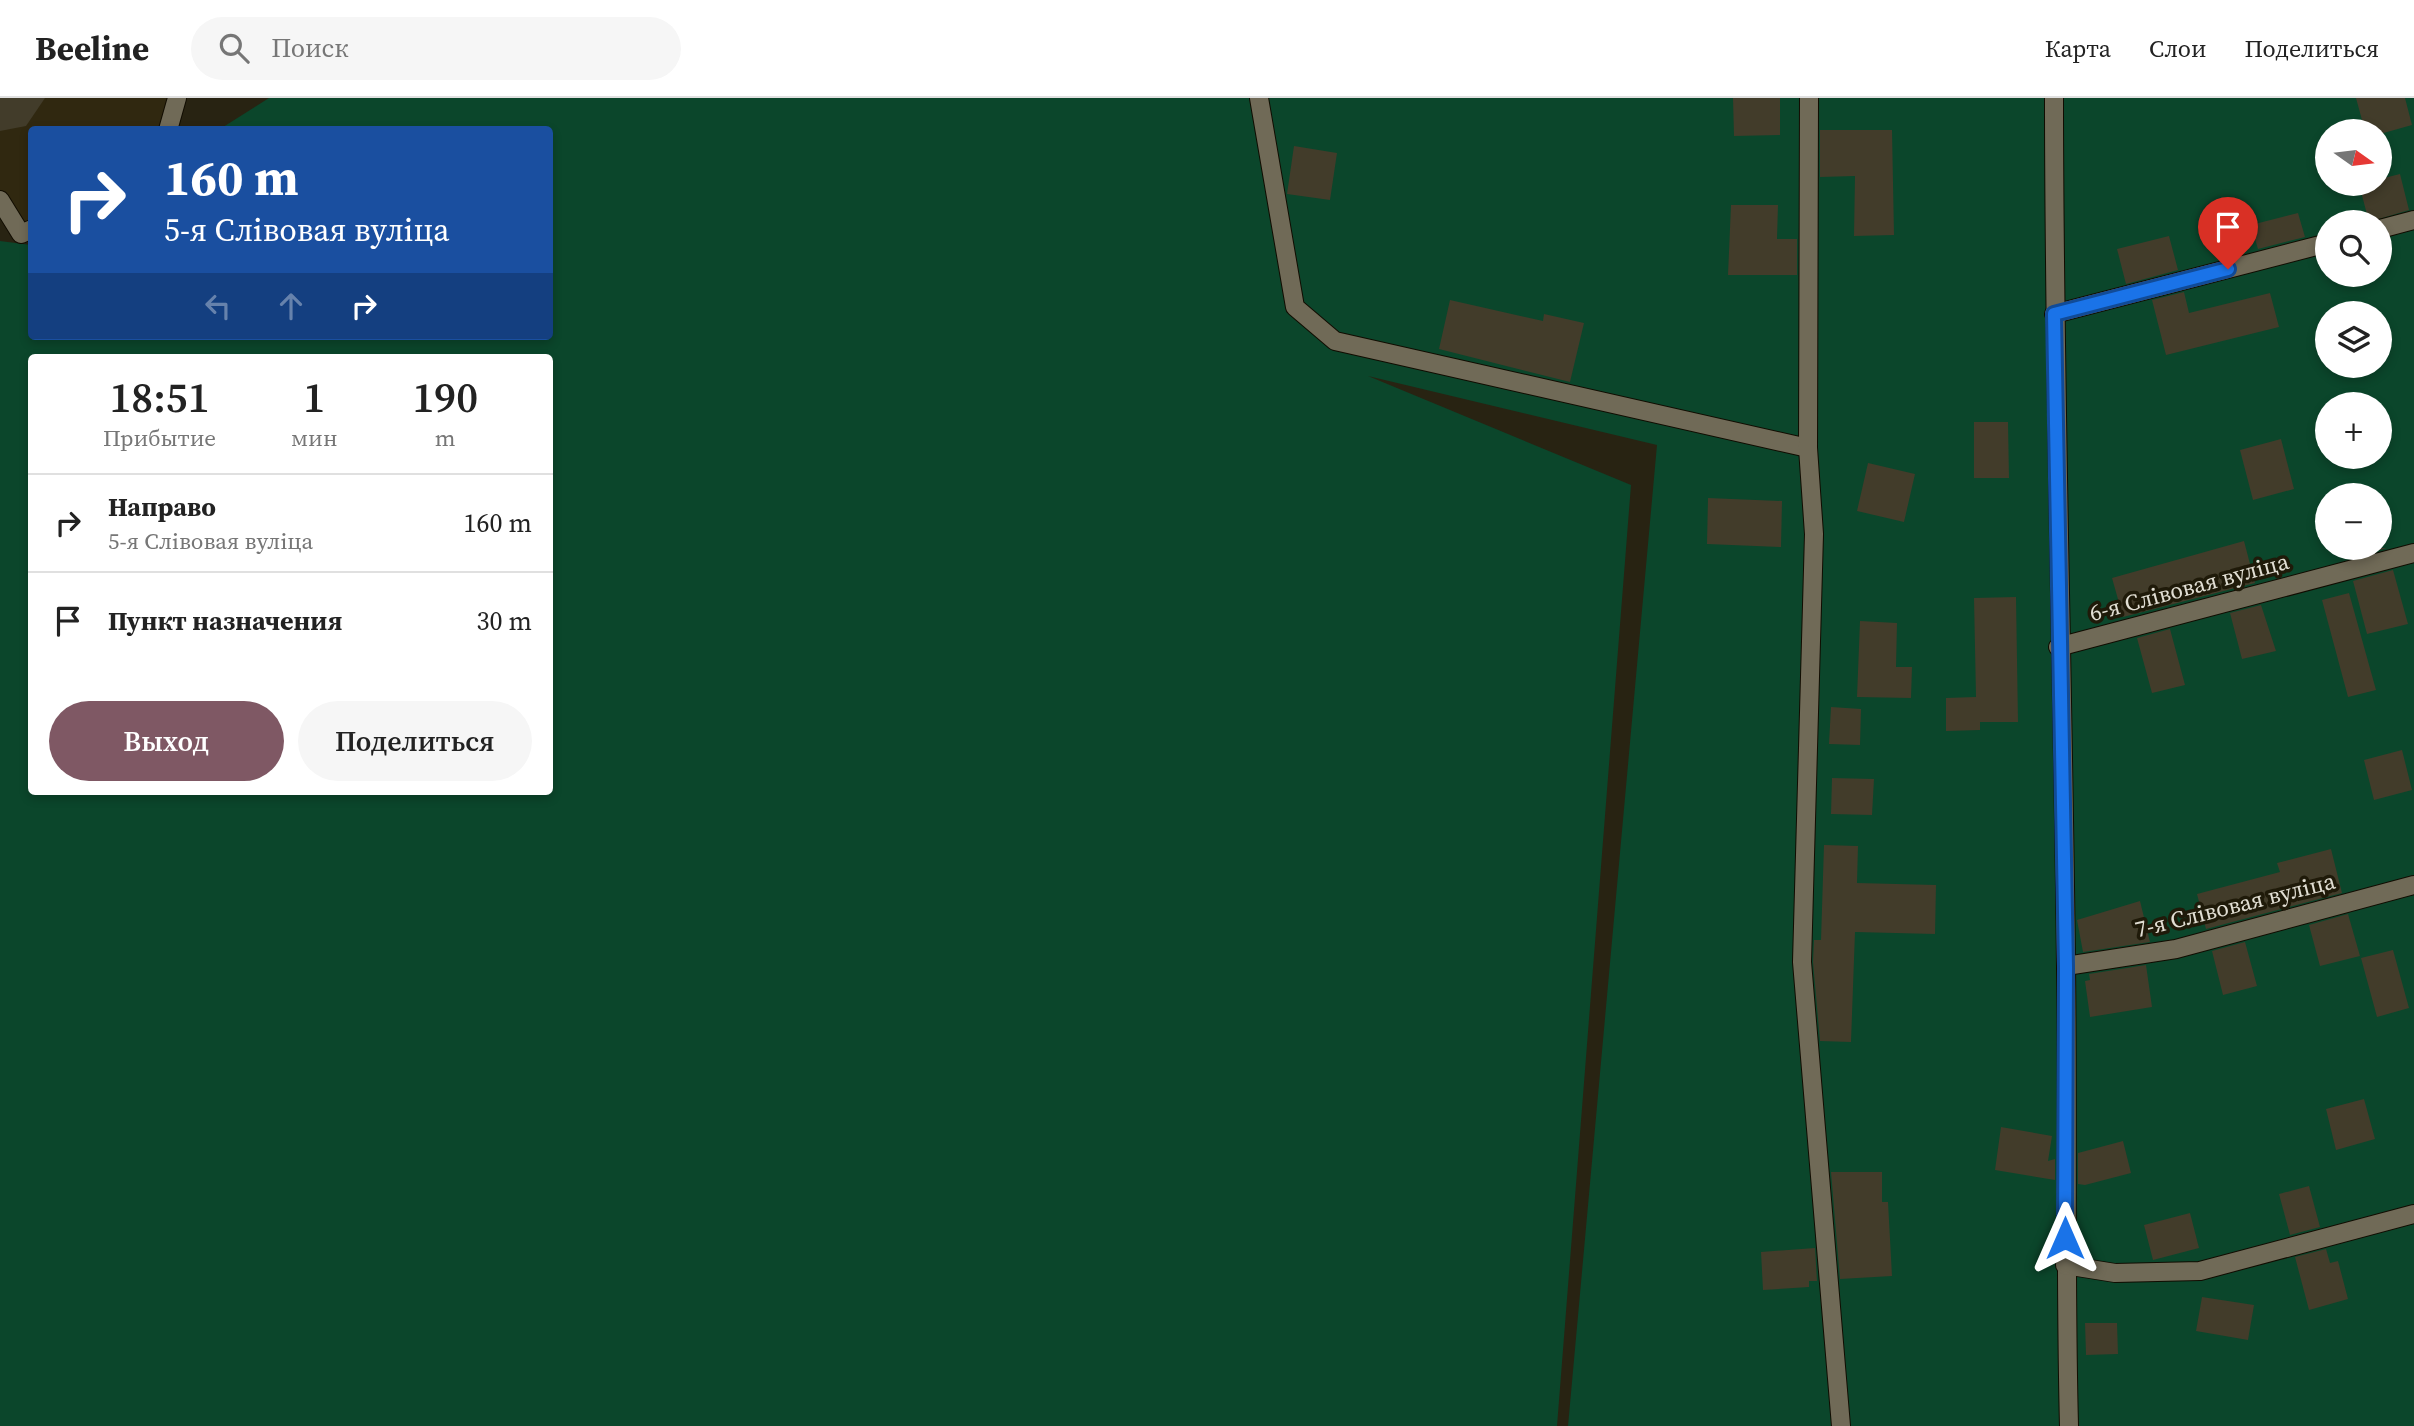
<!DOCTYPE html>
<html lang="ru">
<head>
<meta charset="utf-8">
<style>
  body { margin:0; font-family:"Source Serif 4",serif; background:#f6f6f6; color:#222; height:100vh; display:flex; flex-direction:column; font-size:26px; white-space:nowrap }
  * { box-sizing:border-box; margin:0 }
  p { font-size:23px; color:#767676 }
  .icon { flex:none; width:38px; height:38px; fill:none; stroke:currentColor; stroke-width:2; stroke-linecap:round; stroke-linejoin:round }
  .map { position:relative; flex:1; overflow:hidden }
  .details { position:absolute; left:28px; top:256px; width:525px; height:441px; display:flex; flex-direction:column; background:#fff; border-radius:7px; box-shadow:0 4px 10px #0003 }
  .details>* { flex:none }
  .guide { position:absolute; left:28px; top:28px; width:525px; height:214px; border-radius:7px; box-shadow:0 4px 10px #0003; background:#1a4fa0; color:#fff; overflow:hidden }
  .needle { width:46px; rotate:104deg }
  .buttons { position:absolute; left:2315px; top:21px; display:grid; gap:14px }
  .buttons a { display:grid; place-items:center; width:77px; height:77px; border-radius:50%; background:#fff; box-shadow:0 4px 10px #0003; font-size:35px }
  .pin { position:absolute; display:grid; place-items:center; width:60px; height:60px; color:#fff; margin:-72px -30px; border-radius:50% 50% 50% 0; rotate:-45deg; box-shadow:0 0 7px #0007 }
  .pin .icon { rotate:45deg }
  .me { position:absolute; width:77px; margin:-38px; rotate:0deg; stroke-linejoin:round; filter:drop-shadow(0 0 5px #0008) }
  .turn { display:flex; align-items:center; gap:24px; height:147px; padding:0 21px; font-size:32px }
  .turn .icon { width:91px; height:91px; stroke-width:2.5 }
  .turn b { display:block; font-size:49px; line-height:60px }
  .lanes { display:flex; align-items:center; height:66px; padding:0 21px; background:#0003; justify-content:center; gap:35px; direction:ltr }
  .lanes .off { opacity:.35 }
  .eta { display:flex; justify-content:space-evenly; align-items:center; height:119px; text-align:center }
  .eta b { font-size:42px; font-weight:600; line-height:49px }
  .action { display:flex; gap:14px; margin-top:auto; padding:14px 21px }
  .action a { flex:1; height:80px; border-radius:42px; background:#7f5864; color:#fff; font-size:28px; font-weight:600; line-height:80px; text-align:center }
  .action a+a { background:#f6f6f6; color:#222 }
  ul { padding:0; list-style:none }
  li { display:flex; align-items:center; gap:21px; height:98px; padding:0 21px; border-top:2px solid #e0e0e0 }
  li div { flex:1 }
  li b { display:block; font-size:26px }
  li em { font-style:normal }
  header { display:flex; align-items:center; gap:42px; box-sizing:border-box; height:98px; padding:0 35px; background:#fff; border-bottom:2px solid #e0e0e0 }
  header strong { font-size:33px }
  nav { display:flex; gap:38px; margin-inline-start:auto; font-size:24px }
  .search { width:490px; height:63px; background:#f6f6f6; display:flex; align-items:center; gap:18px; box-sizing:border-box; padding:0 24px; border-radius:38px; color:#767676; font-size:26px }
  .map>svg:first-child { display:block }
  .built { fill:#302810 }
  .green { fill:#0b462b; fill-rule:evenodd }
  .building { fill:#423c2a }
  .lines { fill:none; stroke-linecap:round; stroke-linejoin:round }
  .lane-casing { stroke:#110c01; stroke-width:20 }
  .street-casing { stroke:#110c01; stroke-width:20 }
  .lane { stroke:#706a57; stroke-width:18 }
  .street { stroke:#706a57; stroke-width:18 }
  .route-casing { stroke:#114b97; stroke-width:18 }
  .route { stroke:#1a73e8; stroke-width:12 }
  .labels { text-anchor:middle; stroke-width:7; stroke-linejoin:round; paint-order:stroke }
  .street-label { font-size:23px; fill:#e1ded3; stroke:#1f1a09 }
</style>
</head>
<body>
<header>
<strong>Beeline</strong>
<div class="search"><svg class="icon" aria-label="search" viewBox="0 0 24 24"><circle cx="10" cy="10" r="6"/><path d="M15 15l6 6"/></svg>Поиск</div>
<nav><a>Карта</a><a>Слои</a><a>Поделиться</a></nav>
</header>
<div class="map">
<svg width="2414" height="1328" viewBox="0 0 2414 1328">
  <rect width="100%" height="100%" fill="#282312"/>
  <!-- built -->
  <path class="built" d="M0 0H180L158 31 32 32 31 128 0 114Z"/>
  <!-- green -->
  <path class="green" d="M269 0H2414V1328H1568L1657 347 1368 278 1631 387 1557 1328H0V143L31 147 32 238H550V32L220 31ZM2328 33H2380V86H2328ZM2328 124H2380V177H2328ZM2328 215H2380V268H2328ZM32 259H550V693H32ZM2328 306H2380V359H2328ZM2328 397H2380V450H2328Z"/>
  <!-- building -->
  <g class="building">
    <path d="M0 0H45L26 28 0 33Z"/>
    <path d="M1733 0H1780V37L1734 38Z"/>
    <path d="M2356 0H2405L2412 27 2380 36 2365 33Z"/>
    <path d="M1820 32H1892L1894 137 1854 138 1855 78 1820 79Z"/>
    <path d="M1294 48 1337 55 1330 102 1287 96Z"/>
    <path d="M2400 76 2409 112 2369 124 2359 86H2380V81Z"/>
    <path d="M1731 107H1778L1777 141H1797V177H1728Z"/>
    <path d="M2298 115 2305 139 2258 151 2251 127Z"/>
    <path d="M2169 138 2178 172 2126 186 2117 151Z"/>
    <path d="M2184 194 2189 215 2270 195 2279 229 2166 257 2152 202Z"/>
    <path d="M1450 202 1543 223 1544 216 1584 225 1570 284 1439 251Z"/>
    <path d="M1974 324H2008L2009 380H1974Z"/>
    <path d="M2281 341 2294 391 2253 402 2240 352Z"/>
    <path d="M1868 365 1915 376 1904 424 1857 413Z"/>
    <path d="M1708 400 1782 403 1781 449 1707 446Z"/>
    <path d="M2244 443 2255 485 2123 519 2112 480Z"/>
    <path d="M2345 450H2387L2348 461Z"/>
    <path d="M2393 472 2408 526 2367 536 2353 483Z"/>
    <path d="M2349 495 2376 592 2348 599 2322 502Z"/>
    <path d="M2016 499 2018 624H1980V632L1946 633V600L1976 599 1974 500Z"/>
    <path d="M2261 507 2276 553 2242 561 2230 515Z"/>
    <path d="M1860 523 1897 525 1896 569H1912L1911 600 1857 599Z"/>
    <path d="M2170 531 2185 587 2152 595 2137 540Z"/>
    <path d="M1831 609 1861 611 1860 647 1829 646Z"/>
    <path d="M2402 652 2412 692 2374 702 2364 662Z"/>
    <path d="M1832 680 1874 681 1872 717 1831 716Z"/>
    <path d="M1824 747 1858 748 1857 785 1936 787 1935 836 1855 834 1851 944 1820 943 1813 864 1814 842H1821Z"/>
    <path d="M2331 751 2342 795 2206 831 2197 796 2280 774 2277 765Z"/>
    <path d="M2140 803 2150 844 2083 854 2077 822Z"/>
    <path d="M2348 816 2360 858 2320 868 2309 827Z"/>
    <path d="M2245 844 2257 888 2223 897 2212 853Z"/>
    <path d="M2393 852 2409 910 2377 919 2361 860Z"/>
    <path d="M2146 867 2152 909 2090 919 2085 883 2090 882 2089 876Z"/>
    <path d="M2364 1001 2375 1041 2336 1052 2326 1011Z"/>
    <path d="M2001 1029 2052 1038 2048 1063 2055 1061V1082L1995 1072Z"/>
    <path d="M2123 1043 2131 1075 2085 1087 2078 1086V1055Z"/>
    <path d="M1831 1074H1882V1104H1888L1892 1178 1840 1181Z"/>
    <path d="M2309 1088 2320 1129 2290 1137 2279 1096Z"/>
    <path d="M2190 1115 2199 1150 2153 1162 2144 1127Z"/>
    <path d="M1815 1150 1817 1183H1809V1189L1763 1192 1761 1154Z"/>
    <path d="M2326 1151 2330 1165 2338 1163 2348 1201 2309 1212 2295 1159Z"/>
    <path d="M2202 1199 2254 1207 2248 1242 2196 1233Z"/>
    <path d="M2085 1225H2117L2118 1256 2086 1257Z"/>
  </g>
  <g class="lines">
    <defs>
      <g id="lane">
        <path d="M1259 0 1295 209 1335 243 1808 350"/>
        <path d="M168 32 177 0"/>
        <path d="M0 102 21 136 32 131"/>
      </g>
      <g id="street">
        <path d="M1809 0 1808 350 1814 436 1802 864 1841 1328"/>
        <path d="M2054 0C2054 289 2063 578 2066 868 2068 1021 2065 1174 2069 1328"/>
        <path d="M2380 131 2414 122"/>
        <path d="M2054 216 2328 145"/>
        <path d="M2058 549 2414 455"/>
        <path d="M2066 868 2176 851 2414 787"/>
        <path d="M2065 1167 2115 1175 2200 1173 2414 1116"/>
      </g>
    </defs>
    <!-- lane casing -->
    <use href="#lane" class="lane-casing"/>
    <!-- street casing -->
    <use href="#street" class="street-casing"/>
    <!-- lane -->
    <use href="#lane" class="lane"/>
    <!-- street -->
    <use href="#street" class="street"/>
  </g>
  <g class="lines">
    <defs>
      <path id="route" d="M2065 1140 2066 869 2054 216 2228 171"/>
    </defs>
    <!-- route casing -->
    <use href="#route" class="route-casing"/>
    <!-- route -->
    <use href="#route" class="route"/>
  </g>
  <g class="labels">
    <!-- street labels -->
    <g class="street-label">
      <text transform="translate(2189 489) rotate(-15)" y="8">6-я Слівовая вуліца</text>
      <text transform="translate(2235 807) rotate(-14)" y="8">7-я Слівовая вуліца</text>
    </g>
  </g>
</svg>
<div class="buttons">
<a><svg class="needle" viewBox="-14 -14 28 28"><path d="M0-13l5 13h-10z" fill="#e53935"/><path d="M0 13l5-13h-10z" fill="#767676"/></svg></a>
<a><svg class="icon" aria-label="search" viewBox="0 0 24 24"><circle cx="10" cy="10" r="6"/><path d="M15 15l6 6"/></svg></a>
<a><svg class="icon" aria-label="layers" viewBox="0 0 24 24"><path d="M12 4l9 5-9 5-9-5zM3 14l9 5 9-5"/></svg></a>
<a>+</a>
<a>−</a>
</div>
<div class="pin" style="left:2228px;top:171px;background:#d93025"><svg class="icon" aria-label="arrive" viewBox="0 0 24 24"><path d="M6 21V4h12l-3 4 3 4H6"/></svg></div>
<svg class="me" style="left:2065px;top:1140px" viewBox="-20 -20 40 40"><path d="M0-17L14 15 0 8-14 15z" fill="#1a73e8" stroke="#fff" stroke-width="4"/></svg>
<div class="guide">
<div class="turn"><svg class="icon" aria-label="right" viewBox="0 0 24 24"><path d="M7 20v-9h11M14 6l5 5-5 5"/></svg><div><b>160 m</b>5-я Слівовая вуліца</div></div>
<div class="lanes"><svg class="icon off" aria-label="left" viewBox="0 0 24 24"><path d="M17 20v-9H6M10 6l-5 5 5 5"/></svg><svg class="icon off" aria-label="ahead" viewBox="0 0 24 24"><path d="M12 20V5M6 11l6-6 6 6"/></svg><svg class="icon" aria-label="right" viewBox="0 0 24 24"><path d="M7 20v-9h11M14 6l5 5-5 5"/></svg></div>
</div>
<section class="details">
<div class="eta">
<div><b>18:51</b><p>Прибытие</p></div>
<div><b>1</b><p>мин</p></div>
<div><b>190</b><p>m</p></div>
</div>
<ul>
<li><svg class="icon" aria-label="right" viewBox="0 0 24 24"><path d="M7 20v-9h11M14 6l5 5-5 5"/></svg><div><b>Направо</b><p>5-я Слівовая вуліца</p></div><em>160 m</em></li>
<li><svg class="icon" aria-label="arrive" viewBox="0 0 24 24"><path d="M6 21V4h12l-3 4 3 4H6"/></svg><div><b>Пункт назначения</b></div><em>30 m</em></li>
</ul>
<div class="action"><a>Выход</a><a>Поделиться</a></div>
</section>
</div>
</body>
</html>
